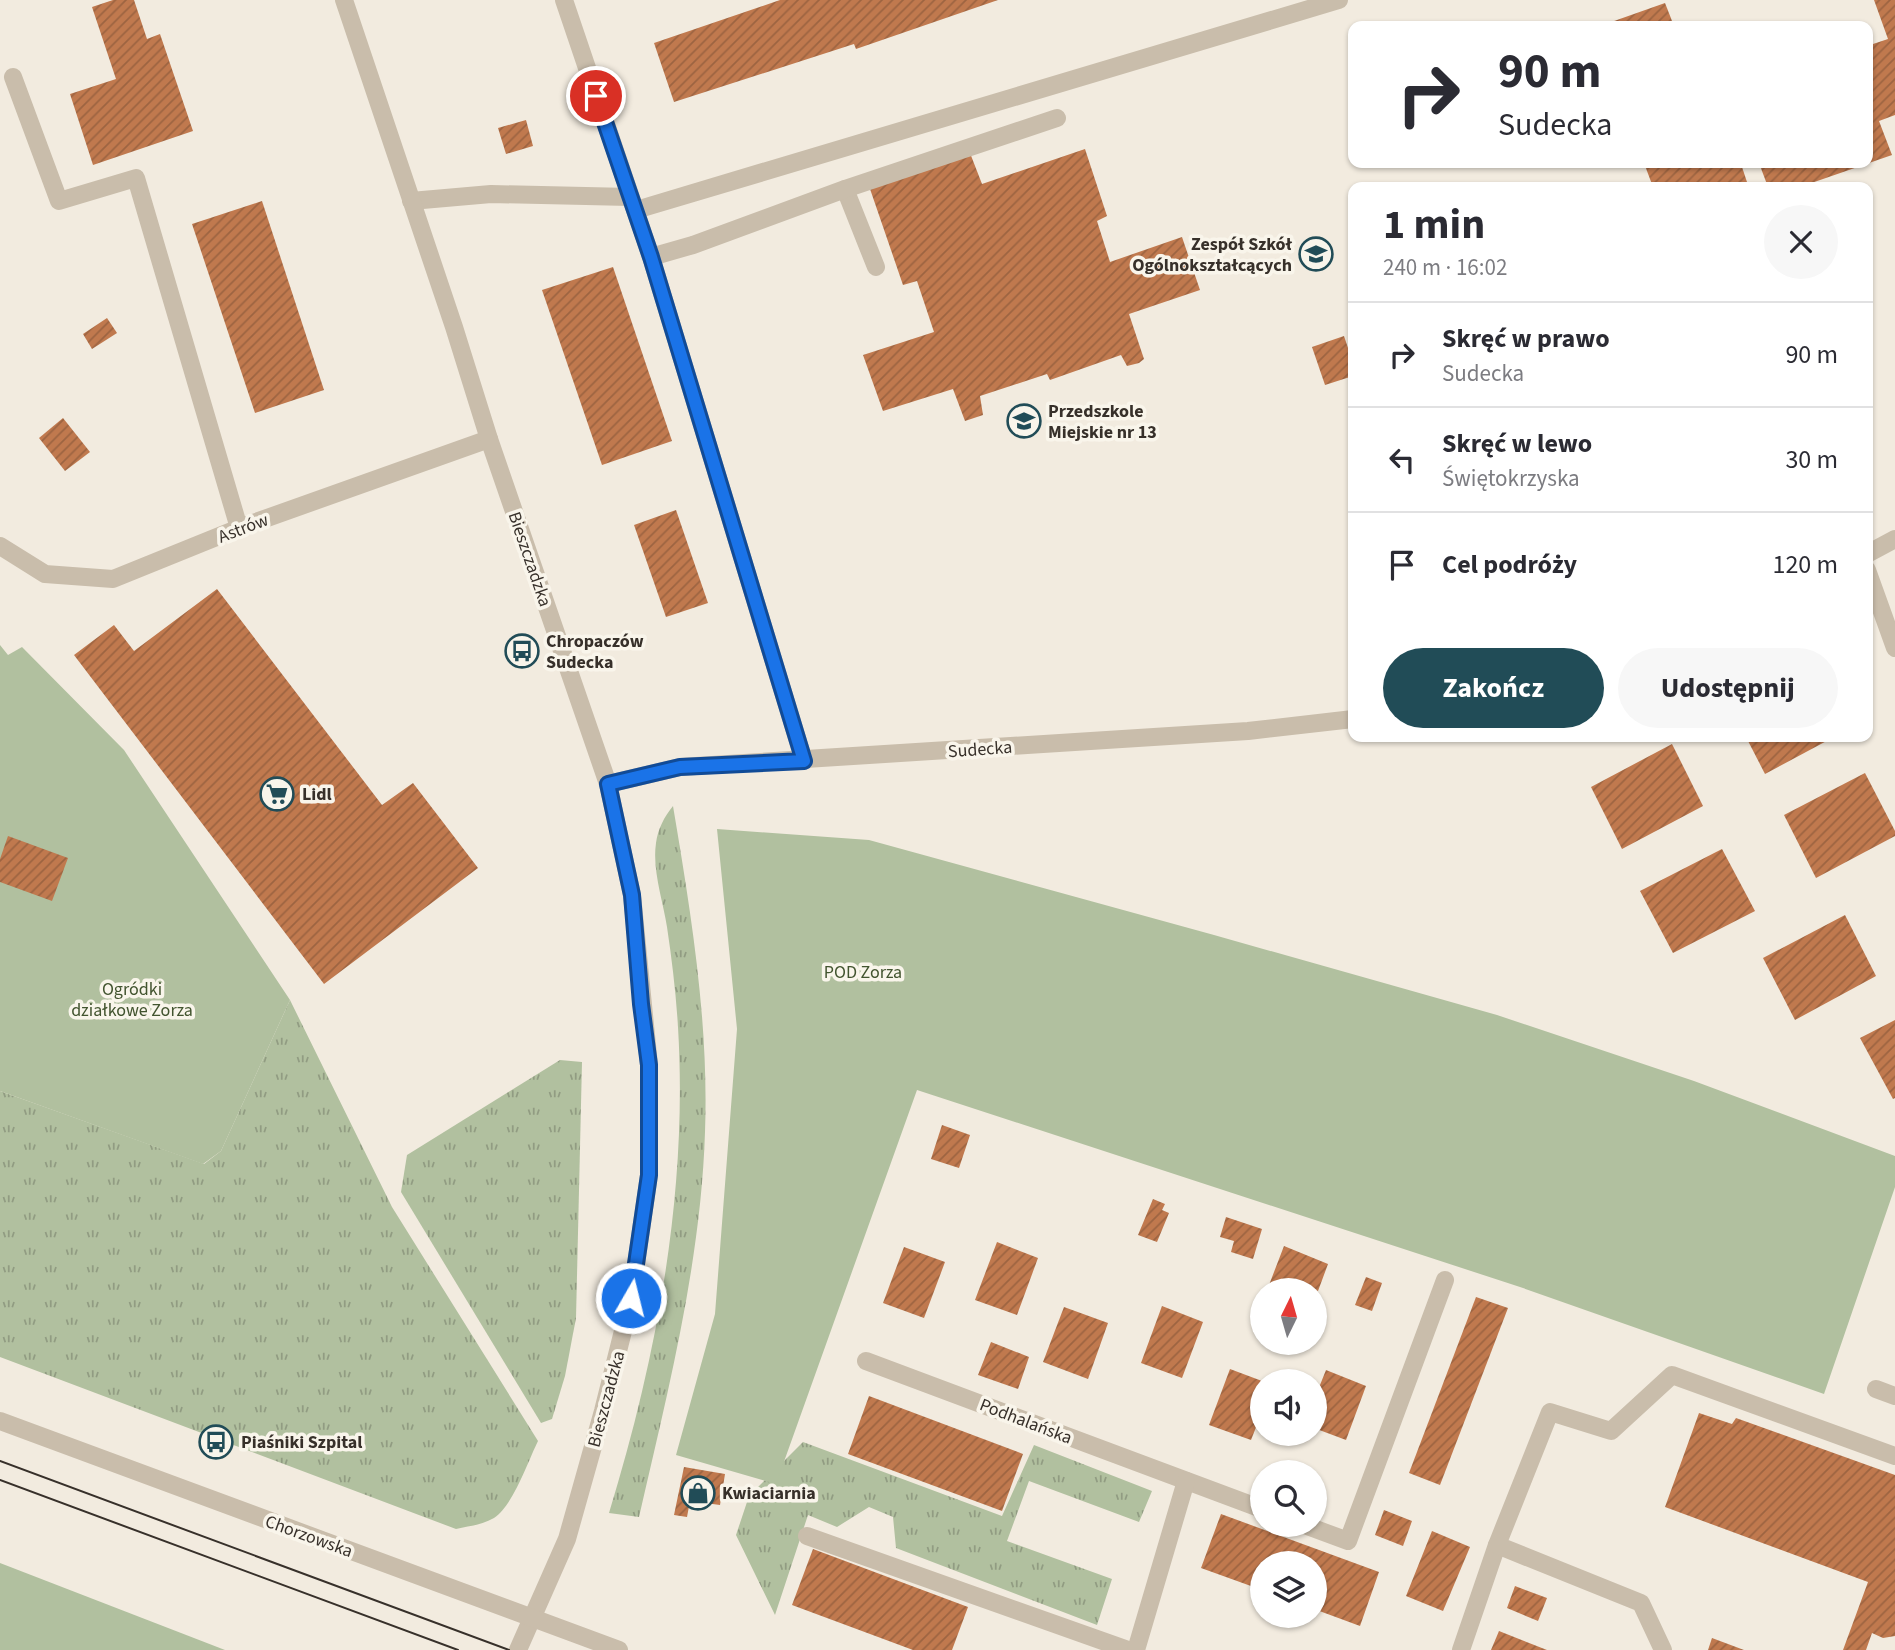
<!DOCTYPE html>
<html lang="pl">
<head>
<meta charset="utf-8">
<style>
  body { margin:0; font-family:"Source Sans 3",sans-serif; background:#f7f7f7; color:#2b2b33; height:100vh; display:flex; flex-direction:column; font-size:26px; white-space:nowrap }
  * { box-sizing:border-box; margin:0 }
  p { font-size:23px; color:#7c7c81 }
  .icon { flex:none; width:38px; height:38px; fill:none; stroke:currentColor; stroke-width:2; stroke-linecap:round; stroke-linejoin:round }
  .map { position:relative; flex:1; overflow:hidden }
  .side { position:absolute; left:1348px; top:182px; width:525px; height:560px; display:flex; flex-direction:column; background:#fff; border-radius:14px; box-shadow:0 2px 5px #0004 }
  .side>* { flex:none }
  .guide { position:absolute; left:1348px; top:21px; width:525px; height:147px; border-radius:14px; box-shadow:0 2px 5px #0004; background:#fff; color:#2b2b33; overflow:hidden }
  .needle { width:46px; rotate:5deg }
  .tools { position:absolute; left:1250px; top:1278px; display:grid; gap:14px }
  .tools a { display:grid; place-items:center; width:77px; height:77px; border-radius:50%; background:#fff; box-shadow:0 2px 5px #0004; font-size:35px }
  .pin { position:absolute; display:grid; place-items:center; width:60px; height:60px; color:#fff; margin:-30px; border:4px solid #fff; border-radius:50%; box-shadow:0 2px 7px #0007 }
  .me { position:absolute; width:77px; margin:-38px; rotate:8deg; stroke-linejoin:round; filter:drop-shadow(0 0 5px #0008) }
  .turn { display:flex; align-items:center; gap:24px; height:147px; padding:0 35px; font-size:32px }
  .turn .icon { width:91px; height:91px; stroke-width:2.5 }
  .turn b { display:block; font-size:49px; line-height:60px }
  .round { display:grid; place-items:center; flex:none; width:74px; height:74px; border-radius:37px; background:#f7f7f7 }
  .headline { display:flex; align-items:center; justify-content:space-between; height:119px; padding:0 35px }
  h1 { font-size:42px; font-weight:700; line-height:52px }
  .action { display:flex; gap:14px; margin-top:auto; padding:14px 35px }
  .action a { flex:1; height:80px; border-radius:42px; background:#214c57; color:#fff; font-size:28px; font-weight:700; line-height:80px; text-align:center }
  .action a+a { background:#f7f7f7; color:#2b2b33 }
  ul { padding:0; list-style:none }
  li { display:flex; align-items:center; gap:21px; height:105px; padding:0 35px; border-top:2px solid #e1e1e2 }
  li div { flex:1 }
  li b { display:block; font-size:26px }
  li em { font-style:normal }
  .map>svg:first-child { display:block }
  .grass { fill:url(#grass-tufts) }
  .garden { fill:#b1c09f }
  .building { fill:url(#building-hatch) }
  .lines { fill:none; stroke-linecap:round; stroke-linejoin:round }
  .service { stroke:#c9bdab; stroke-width:18 }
  .minor { stroke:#c9bdab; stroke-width:18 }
  .tertiary { stroke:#c9bdab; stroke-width:18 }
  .tram { stroke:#37302a; stroke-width:2 }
  .route-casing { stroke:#114b97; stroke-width:18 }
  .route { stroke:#1a73e8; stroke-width:12 }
  .labels { text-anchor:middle; stroke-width:7; stroke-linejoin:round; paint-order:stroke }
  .poi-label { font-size:18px; font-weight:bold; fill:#37302a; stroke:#f9f5eb; text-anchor:start }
  .street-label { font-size:18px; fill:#37302a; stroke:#f9f5eb }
  .park-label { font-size:18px; fill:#42542f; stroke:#f9f5eb }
</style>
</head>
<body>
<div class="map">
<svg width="1895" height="1650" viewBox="0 0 1895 1650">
  <defs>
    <pattern id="grass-tufts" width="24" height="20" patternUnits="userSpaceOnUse" patternTransform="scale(1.75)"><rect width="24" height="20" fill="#b1c09f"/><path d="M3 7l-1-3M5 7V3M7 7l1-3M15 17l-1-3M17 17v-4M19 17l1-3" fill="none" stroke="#919c82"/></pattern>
    <pattern id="building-hatch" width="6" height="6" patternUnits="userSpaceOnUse" patternTransform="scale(1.75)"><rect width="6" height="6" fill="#c0794e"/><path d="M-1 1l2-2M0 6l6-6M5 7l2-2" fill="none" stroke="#9d6441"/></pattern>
  </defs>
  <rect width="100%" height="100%" fill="#f2ebdf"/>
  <!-- grass -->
  <g class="grass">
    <path d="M673 806C691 913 709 1022 705 1132 701 1262 668 1391 639 1517L609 1513C657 1356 688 1192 678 1027 676 994 672 960 667 927 663 901 652 870 656 843 658 829 664 817 673 806Z"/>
    <path d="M290 1000 392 1207 538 1441C528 1461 513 1506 494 1518 482 1525 469 1526 456 1529L0 1357V1091L204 1164 221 1151Z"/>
    <path d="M560 1060 582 1062 576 1318 565 1376 552 1419 541 1423 401 1192 407 1155Z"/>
    <path d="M803 1442 1002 1516 1034 1445 1152 1491 1139 1522 1029 1481 1007 1541 1112 1579 1097 1625 896 1548 893 1517 869 1507 837 1527 808 1515 775 1615 736 1535 749 1496Z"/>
  </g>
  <!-- garden -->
  <g class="garden">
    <path d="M0 645 8 655 22 647 124 750 290 1000 221 1151 203 1164 0 1091Z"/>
    <path d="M717 829 869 840 1214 935 1497 1015 1694 1081 1895 1156V1187L1824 1394 1520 1287 917 1090 776 1484 676 1455 715 1314 737 1029Z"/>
    <path d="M0 1563 225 1650H0Z"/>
  </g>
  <!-- building -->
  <g class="building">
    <path d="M113 0H134L147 39 160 34 193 131 93 165 70 94 116 79 92 7Z"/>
    <path d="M780 0H998L856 49 854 44 674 102 654 43Z"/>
    <path d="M1874 0H1895V115L1879 121 1892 155 1800 187H1768L1759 163H1867V46L1888 39Z"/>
    <path d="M1665 3 1674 26H1600Z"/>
    <path d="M526 120 533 146 506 154 498 128Z"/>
    <path d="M1085 149 1107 216 1097 221 1110 262 1182 237 1200 290 1129 314 1144 359 1139 363 1127 366 1121 355 1050 380 1047 374 980 396 983 415 965 421 953 389 883 411 863 355 934 332 917 281 903 285 869 186 970 153 982 184Z"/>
    <path d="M1644 163H1753L1742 167 1747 182 1731 187H1653Z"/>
    <path d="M262 201 324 390 255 413 192 224Z"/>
    <path d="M613 267 672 441 602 465 542 290Z"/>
    <path d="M107 318 117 333 92 349 83 334Z"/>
    <path d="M1344 336 1353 363V376L1325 385 1312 347Z"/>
    <path d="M63 418 90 452 65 471 39 438Z"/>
    <path d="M676 510 708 603 666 617 634 525Z"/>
    <path d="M217 589 382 805 413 783 478 868 324 984 74 655 114 625 134 651Z"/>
    <path d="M1746 737H1834L1765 774Z"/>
    <path d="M1672 744 1703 806 1622 849 1591 787Z"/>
    <path d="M1865 773 1895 831V836L1816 878 1784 815Z"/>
    <path d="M8 836 68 858 52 901 0 882V859Z"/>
    <path d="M1722 849 1755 911 1673 953 1640 891Z"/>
    <path d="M1845 915 1876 976 1795 1020 1763 958Z"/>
    <path d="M1895 1020V1098L1893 1099 1860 1038Z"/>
    <path d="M942 1125 970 1135 959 1168 931 1159Z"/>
    <path d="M1153 1199 1165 1204 1162 1210 1169 1213 1157 1242 1138 1235Z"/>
    <path d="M1226 1217 1262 1229 1253 1259 1231 1252 1234 1241 1220 1237Z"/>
    <path d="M997 1242 1038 1258 1017 1315 975 1300Z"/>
    <path d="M1284 1246 1328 1264 1318 1291 1296 1282 1293 1290H1282L1269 1285Z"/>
    <path d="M904 1247 945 1262 924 1318 883 1303Z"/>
    <path d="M1366 1277 1382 1283 1372 1311 1355 1305Z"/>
    <path d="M1476 1297 1508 1308 1440 1485 1409 1473Z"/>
    <path d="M1162 1306 1203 1322 1182 1378 1141 1363Z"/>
    <path d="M1064 1307 1108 1323 1088 1379 1043 1362Z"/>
    <path d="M991 1342 1029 1357 1018 1389 978 1375Z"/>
    <path d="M1230 1369 1262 1381V1412L1251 1440 1209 1425Z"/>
    <path d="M1326 1370 1366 1386 1346 1440 1314 1428V1400Z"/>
    <path d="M869 1396 1023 1454 1002 1511 848 1454Z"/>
    <path d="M1699 1413 1732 1424 1736 1418 1895 1475V1636L1883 1638 1872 1633 1866 1650H1843L1868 1582 1665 1507Z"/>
    <path d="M684 1467 725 1474 720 1505 690 1501 687 1517 674 1515Z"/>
    <path d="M1384 1510 1412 1521 1403 1546 1375 1535Z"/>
    <path d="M1221 1514 1379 1572 1360 1626 1314 1609V1563H1262V1590L1201 1568Z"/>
    <path d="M1432 1531 1470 1547 1443 1611 1406 1596Z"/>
    <path d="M813 1549 968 1607 952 1650H913L792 1605Z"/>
    <path d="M1515 1586 1547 1598 1538 1621 1507 1608Z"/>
    <path d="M1499 1631 1547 1650H1491Z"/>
    <path d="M1712 1638 1744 1650H1708Z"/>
  </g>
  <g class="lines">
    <!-- service -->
    <g class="service">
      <path d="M13 77 59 201 136 178 239 528"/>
      <path d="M845 189 876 267"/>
      <path d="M411 201 491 194 630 197"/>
      <path d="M636 210 1339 0"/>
      <path d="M651 257 693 245 845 189 1057 118"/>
      <path d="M1876 1389 1895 1396"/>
      <path d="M807 1536 1128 1650"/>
      <path d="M1461 1650 1497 1545"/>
      <path d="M1663 1650 1641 1603 1497 1545 1550 1412 1611 1431 1672 1375 1895 1456"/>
    </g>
    <!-- minor -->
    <g class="minor">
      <path d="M564 0 651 257 804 761"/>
      <path d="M0 546 45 574 113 579 239 528 489 439"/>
      <path d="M1867 554 1895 539"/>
      <path d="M1867 570 1895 648"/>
      <path d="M608 784 680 767 1248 731 1353 719"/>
      <path d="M866 1361 1262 1509"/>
      <path d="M1302 1524 1348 1541 1445 1280"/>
      <path d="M1136 1650 1186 1481"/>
    </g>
    <!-- tertiary -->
    <g class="tertiary">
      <path d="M344 0 454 327 489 439 608 784 632 895 649 1065V1175L631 1299 603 1411 567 1539 518 1650"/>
      <path d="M0 1421 619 1650"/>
    </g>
    <!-- tram -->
    <g class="tram">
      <path d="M0 1461 509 1650"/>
      <path d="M0 1480 458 1650"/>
    </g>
  </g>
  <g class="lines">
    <defs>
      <path id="route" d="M596 96 651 257 804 761 680 767 608 784 632 895 641 1004 649 1065V1175L631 1298"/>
    </defs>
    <!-- route casing -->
    <use href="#route" class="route-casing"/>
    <!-- route -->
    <use href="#route" class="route"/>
  </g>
  <!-- icons -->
  <defs>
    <symbol id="school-ring" viewBox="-11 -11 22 22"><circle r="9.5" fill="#f9f5eb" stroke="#214c57" stroke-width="1.5"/><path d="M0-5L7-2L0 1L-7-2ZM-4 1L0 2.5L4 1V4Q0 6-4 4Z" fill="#214c57"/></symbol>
    <symbol id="bus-ring" viewBox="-11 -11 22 22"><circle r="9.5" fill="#f9f5eb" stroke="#214c57" stroke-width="1.5"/><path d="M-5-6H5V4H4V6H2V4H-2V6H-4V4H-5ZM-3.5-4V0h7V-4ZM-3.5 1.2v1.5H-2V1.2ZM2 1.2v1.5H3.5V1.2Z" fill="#214c57"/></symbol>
    <symbol id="supermarket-ring" viewBox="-11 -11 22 22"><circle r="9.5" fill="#f9f5eb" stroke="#214c57" stroke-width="1.5"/><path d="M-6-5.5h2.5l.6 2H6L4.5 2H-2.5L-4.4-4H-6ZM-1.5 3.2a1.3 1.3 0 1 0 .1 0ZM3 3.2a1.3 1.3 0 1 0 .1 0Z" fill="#214c57"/></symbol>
    <symbol id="shop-ring" viewBox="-11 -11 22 22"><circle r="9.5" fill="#f9f5eb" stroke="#214c57" stroke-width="1.5"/><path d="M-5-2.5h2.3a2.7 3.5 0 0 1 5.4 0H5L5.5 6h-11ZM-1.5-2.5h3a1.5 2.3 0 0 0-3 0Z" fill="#214c57"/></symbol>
  </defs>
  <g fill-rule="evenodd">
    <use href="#school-ring" x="1297" y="235" width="38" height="38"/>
    <use href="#school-ring" x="1005" y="402" width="38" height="38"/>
    <use href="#bus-ring" x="503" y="632" width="38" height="38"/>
    <use href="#supermarket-ring" x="258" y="775" width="38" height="38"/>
    <use href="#bus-ring" x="197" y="1423" width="38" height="38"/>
    <use href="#shop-ring" x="679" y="1474" width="38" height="38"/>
  </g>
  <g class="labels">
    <!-- poi labels -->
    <g class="poi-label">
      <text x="1292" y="250" text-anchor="end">Zespół Szkół<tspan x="1292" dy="21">Ogólnokształcących</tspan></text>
      <text x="1048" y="417">Przedszkole<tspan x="1048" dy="21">Miejskie nr 13</tspan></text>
      <text x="546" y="647">Chropaczów<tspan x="546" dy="21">Sudecka</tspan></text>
      <text x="302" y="800">Lidl</text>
      <text x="241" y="1448">Piaśniki Szpital</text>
      <text x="722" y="1499">Kwiaciarnia</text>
    </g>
    <!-- street labels -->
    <g class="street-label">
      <text transform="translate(243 528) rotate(-21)" y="6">Astrów</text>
      <text transform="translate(530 559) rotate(71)" y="6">Bieszczadzka</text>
      <text transform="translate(980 749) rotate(-4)" y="6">Sudecka</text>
      <text transform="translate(606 1399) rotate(-75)" y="6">Bieszczadzka</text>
      <text transform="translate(1026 1421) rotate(21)" y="6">Podhalańska</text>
      <text transform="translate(309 1536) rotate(20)" y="6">Chorzowska</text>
    </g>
    <!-- park labels -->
    <g class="park-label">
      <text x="863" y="978">POD Zorza</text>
      <text x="132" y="995">Ogródki<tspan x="132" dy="21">działkowe Zorza</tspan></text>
    </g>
  </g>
</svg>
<div class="tools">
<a><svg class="needle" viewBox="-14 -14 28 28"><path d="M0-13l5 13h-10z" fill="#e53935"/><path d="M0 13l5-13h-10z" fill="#7c7c81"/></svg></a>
<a><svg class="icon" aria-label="sound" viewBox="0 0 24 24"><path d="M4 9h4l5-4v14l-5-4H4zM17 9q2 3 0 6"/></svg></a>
<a><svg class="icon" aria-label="search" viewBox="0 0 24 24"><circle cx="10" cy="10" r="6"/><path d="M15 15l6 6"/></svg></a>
<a><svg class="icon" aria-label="layers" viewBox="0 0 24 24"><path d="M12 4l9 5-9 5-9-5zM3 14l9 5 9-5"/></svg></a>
</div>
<div class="pin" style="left:596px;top:96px;background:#d93025"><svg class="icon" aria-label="arrive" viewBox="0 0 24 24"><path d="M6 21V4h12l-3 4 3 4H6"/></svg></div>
<svg class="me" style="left:631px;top:1298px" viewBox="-20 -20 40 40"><circle r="17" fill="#1a73e8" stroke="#fff" stroke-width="3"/><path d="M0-11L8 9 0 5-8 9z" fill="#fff"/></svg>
<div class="guide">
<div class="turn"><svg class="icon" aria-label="right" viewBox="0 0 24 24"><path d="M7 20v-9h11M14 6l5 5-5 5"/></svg><div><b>90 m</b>Sudecka</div></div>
</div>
<section class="side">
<div class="headline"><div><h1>1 min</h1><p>240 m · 16:02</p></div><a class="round"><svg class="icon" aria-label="close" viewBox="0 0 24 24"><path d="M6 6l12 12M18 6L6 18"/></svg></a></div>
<ul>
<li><svg class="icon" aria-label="right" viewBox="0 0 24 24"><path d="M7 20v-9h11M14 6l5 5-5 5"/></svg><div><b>Skręć w prawo</b><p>Sudecka</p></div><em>90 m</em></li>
<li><svg class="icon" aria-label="left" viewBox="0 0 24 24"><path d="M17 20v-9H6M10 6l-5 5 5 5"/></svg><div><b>Skręć w lewo</b><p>Świętokrzyska</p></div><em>30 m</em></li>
<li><svg class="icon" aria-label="arrive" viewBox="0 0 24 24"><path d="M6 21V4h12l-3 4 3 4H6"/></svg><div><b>Cel podróży</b></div><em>120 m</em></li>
</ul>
<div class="action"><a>Zakończ</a><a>Udostępnij</a></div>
</section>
</div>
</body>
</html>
